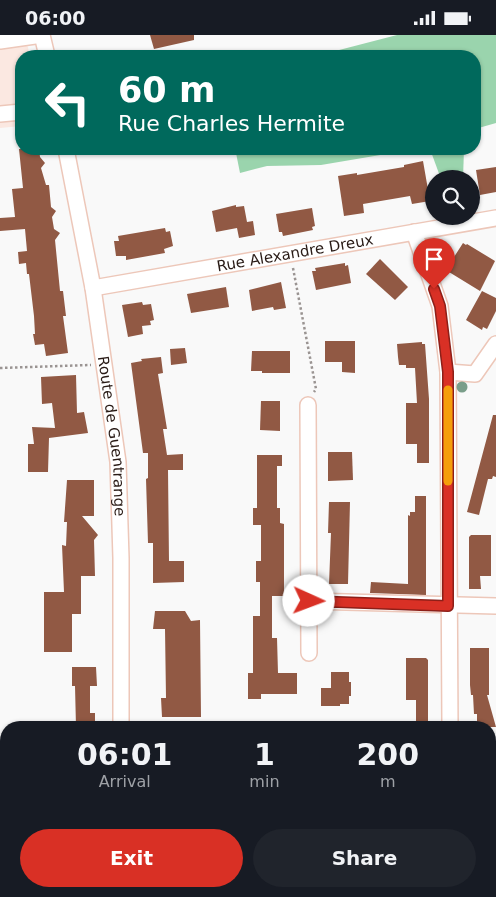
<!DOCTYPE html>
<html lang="en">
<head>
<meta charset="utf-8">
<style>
  body { margin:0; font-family:"DejaVu Sans",sans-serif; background:#20242c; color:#f1f3f6; height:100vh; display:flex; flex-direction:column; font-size:19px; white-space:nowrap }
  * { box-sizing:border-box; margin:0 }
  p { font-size:16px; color:#9ea1a6 }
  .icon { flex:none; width:28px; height:28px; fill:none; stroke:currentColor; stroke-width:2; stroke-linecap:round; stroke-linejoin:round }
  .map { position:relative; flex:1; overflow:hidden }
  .drawer { position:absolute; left:0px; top:686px; width:496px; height:176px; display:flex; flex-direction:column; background:#171b24; border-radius:20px 20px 0 0; box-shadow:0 1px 4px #0004 }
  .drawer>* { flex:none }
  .hud { position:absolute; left:15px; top:15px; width:466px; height:105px; border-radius:20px; box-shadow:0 1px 4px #0004; background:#00695c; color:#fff; overflow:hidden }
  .fabs { position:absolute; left:425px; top:135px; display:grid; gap:10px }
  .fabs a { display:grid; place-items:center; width:55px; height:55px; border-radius:50%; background:#171b24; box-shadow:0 1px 4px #0004; font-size:25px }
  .pin { position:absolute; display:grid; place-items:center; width:42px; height:42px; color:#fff; margin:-51px -21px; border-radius:50% 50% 50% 0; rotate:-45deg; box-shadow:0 0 5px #0007 }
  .pin .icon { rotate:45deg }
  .me { position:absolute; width:55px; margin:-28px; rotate:92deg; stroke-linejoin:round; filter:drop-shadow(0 0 4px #0008) }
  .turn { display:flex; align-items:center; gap:18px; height:105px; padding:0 20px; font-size:22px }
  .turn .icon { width:65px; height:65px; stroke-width:2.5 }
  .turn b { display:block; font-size:35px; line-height:42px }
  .eta { display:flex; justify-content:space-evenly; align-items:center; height:85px; text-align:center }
  .eta b { font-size:30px; font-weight:700; line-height:35px }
  .cta { display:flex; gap:10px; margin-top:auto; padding:10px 20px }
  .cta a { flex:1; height:58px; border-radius:30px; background:#d93025; color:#fff; font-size:20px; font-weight:700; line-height:58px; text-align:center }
  .cta a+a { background:#20242c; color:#f1f3f6 }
  .status { display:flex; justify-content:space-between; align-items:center; height:35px; padding:0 25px; background:#171b24; direction:ltr }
  .status svg { height:14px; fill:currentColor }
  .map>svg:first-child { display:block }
  .built { fill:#fbe8e1 }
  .forest { fill:#9ad4ad }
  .building { fill:#915944 }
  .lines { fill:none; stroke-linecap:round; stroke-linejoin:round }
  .minor-casing { stroke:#edc7b9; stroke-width:18 }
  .path { stroke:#9a9492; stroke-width:2.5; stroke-dasharray:2.5 2.5; stroke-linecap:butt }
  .minor { stroke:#fff; stroke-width:15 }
  .tree { fill:#7a9e8a }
  .route-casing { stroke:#8d1f18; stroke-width:12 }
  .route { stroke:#d93025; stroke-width:9 }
  .slow { stroke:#f59e0b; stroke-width:9 }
  .labels { text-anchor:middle; stroke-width:5; stroke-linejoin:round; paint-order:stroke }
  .street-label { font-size:15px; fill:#291b16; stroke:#f9f9f9 }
</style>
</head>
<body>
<div class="status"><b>06:00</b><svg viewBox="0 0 49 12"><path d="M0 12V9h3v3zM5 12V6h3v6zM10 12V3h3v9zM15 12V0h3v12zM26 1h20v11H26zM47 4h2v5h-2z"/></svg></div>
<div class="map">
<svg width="496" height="862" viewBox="0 0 496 862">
  <rect width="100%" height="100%" fill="#f9f9f9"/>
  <!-- built -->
  <path class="built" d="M25 0 30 21H21V91L0 93V2Z"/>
  <!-- forest -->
  <g class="forest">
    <path d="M397 0H496V88L475 94V21H316Z"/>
    <path d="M243 114H416L321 130 267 131 240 138 236 118Z"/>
    <path d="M430 114H464L463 144H441Z"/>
  </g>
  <!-- building -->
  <g class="building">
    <path d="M150 0H194V5L154 14Z"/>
    <path d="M19 114H39L40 122 45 128 41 133 46 150H49L51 172 56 176 52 182 54 194 60 198 55 205 60 256H63L66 281H63L68 318 46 321 44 309 35 310 33 299H35L34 281 29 239H27L26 228 19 229 18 217 27 216 25 194 0 196V183L15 182 12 154 23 153Z"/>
    <path d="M423 126 430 166 412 169 410 161 363 169 364 178 344 181 338 141 357 138V140L404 132V130Z"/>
    <path d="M496 132V157L480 160 476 135Z"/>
    <path d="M236 170V172L244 171 247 187 253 186 255 200 239 203 237 193 216 197 212 176Z"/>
    <path d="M312 173 315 191 312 192 313 195 283 201 282 197H279L276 179Z"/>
    <path d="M165 193 166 197 170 196 173 211 164 214 165 218 126 225V221H116L114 206H119L118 201Z"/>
    <path d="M463 208 466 210 467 209 495 226 480 256 449 237 451 235 447 233Z"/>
    <path d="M380 224 408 252 395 265 366 239Z"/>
    <path d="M345 228V231L348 230 351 248 316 255 312 236H316L315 233Z"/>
    <path d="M281 247 286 273 274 275 273 272 252 276 249 255Z"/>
    <path d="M226 252 229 272 191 278 187 259Z"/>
    <path d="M482 256 496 263V276L487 294 483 292 482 295 466 285Z"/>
    <path d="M142 267 143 270 151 269 154 285 150 286 151 290 142 291 143 299 128 302 122 270Z"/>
    <path d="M325 306H355V338L342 337V327H325Z"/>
    <path d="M422 307V309H425L429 364V428H417V409H406V368H417L415 333H406V330H399L398 322 397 309Z"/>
    <path d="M185 313 187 328 171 330 170 314Z"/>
    <path d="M252 316H290V338H262V336H251Z"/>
    <path d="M161 322 163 338 158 339 167 394H163L167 420 183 419V435H168L169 526H184V547L153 548V508H148L146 444 148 443V418H143L131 328 142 326 141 324Z"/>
    <path d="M76 340 77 378 84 377 88 398 49 403 48 437H28V409H34L32 392 55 393 52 368 42 369 41 342Z"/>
    <path d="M261 366H280V396L260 395Z"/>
    <path d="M493 380H496V442L493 441 492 444H488L479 480 467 477Z"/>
    <path d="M328 417H352L353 445 328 446Z"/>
    <path d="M257 420H282V431H277V473H280V488L284 489V561H272V603H277L278 638H297V659H261V664H248V638H253V581H260V547H256V526H261V490H253V473H257Z"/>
    <path d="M67 445H94V481H82L98 500 94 505 95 541H81V579H72V617H44V557H64L62 510 66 511 67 487H64Z"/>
    <path d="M415 461H426V560L370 558 371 547 408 549V480L410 481V477H415Z"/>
    <path d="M329 467H350L348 549H329L331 498H328Z"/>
    <path d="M471 500H491V541H480L481 554H469V502Z"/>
    <path d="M155 576H185L191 586 200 585 201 682H162L161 663H166L165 594H153Z"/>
    <path d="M470 613H489V660H487L496 692H477V679H474L473 660H471L470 650Z"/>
    <path d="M406 623H426L428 625V688H416V665H406Z"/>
    <path d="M72 632H96L97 651H90V678H95V692H76L75 651H72Z"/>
    <path d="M331 637H349V647H351V661H349V669H340V671H321V653H331Z"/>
  </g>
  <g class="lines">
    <defs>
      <g id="minor">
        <path d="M42 0 47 21"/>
        <path d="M0 6 42 0"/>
        <path d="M0 79 21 77"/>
        <path id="s1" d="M66 114 93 253 118 427 121 523V692"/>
        <path d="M414 197 440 271 448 337 450 692"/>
        <path id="s2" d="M93 253 496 183"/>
        <path d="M448 337 475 339 496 309"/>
        <path d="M308 370 309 618"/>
        <path d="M309 566 496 571"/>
        <path d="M490 745H496"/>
        <path d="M0 793 6 798"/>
        <path d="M0 834 6 825"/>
        <path d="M116 862V856"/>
        <path d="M408 862 410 856"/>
      </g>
    </defs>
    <!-- minor casing -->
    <use href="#minor" class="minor-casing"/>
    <!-- path -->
    <g class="path">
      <path d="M293 233 316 354 314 357"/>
      <path d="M0 333 91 330"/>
    </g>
    <!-- minor -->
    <use href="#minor" class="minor"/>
  </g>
  <!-- trees -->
  <circle class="tree" cx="462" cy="352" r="5.5"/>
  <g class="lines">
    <defs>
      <path id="route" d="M309 566 448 571V337L440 271 434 254"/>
    </defs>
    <!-- route casing -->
    <use href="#route" class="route-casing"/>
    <!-- route -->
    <use href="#route" class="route"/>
    <!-- slow -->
    <path class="slow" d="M448 355V446"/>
  </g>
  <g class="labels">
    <!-- street labels -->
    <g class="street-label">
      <text dy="5" stroke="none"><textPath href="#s2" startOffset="205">Rue Alexandre Dreux</textPath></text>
      <text dy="5" stroke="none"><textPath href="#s1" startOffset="291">Route de Guentrange</textPath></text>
    </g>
  </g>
</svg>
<div class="fabs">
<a><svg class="icon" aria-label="search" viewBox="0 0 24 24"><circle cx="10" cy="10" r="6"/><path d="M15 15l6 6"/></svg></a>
</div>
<div class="pin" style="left:434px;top:254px;background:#d93025"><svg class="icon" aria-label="arrive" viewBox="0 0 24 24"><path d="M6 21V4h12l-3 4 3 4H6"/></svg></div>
<svg class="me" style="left:309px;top:566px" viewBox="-20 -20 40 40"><circle r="19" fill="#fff"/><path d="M0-13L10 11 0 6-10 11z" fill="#d93025"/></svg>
<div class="hud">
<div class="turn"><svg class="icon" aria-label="left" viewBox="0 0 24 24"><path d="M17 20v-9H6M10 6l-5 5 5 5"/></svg><div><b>60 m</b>Rue Charles Hermite</div></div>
</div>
<section class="drawer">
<div class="eta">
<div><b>06:01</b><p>Arrival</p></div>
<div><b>1</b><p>min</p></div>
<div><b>200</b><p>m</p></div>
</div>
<div class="cta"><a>Exit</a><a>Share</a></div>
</section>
</div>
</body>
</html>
